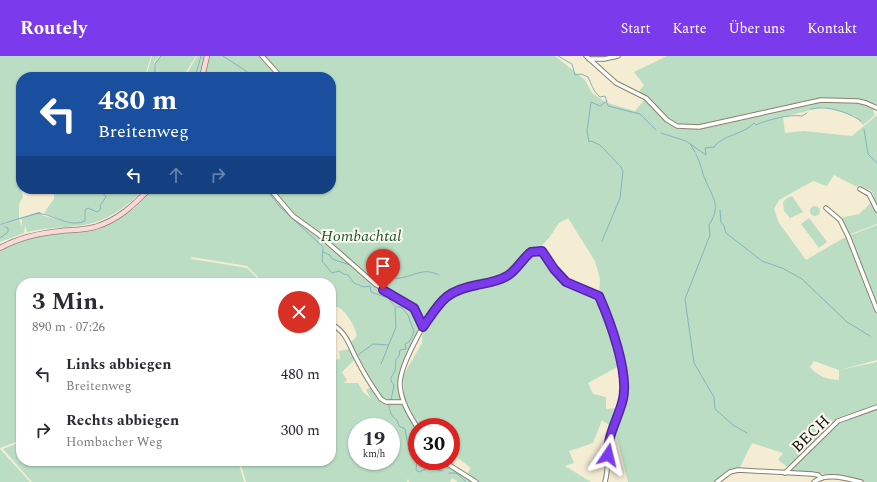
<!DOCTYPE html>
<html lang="de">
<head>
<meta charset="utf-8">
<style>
  body { margin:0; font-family:Spectral,serif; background:#f2f2f3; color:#2b2b33; height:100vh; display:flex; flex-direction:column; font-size:15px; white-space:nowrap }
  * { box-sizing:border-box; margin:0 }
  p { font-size:13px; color:#7c7c81 }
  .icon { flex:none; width:22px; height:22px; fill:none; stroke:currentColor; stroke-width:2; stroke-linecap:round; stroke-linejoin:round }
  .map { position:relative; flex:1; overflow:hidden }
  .panel { position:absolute; left:16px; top:222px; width:320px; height:188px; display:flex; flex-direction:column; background:#fff; border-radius:16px; box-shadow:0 1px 3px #0004 }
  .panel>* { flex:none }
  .guide { position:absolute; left:16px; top:16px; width:320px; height:122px; border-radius:16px; box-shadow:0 1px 3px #0004; background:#1a4fa0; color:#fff; overflow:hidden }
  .speed { position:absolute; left:348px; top:362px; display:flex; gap:8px; font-size:20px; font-weight:700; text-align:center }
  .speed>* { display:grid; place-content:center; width:52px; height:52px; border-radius:50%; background:#fff; box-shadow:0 1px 3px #0004; line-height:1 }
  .speed small { font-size:10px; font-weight:400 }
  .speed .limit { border:6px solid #d22; background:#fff; color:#111 }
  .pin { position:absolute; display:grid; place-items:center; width:34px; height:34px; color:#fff; margin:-41px -17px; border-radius:50% 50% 50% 0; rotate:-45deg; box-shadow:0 0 4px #0007 }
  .pin .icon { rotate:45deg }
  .me { position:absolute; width:44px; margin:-22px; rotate:10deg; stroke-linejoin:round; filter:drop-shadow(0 0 3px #0008) }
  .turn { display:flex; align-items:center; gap:14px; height:84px; padding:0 16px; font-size:18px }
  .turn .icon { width:52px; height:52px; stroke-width:2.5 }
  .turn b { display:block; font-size:28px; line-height:34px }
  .lanes { display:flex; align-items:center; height:38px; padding:0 16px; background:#0003; justify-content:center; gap:20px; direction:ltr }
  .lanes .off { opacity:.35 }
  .round { display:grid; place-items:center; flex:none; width:42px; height:42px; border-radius:21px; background:#f2f2f3 }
  .summary { display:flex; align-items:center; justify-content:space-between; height:68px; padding:0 16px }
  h1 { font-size:24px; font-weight:700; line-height:30px }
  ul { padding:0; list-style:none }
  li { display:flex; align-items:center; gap:12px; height:56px; padding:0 16px }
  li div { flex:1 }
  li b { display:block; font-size:15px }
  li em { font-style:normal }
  header { display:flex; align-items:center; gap:24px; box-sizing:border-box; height:56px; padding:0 20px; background:#7c3aed; color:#fff }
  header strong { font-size:19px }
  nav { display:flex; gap:22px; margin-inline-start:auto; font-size:14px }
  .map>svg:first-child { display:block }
  .green { fill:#baddc4; fill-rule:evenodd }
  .water { fill:#84b3bb }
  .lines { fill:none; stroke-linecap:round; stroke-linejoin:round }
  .stream { stroke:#84b3bb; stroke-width:1 }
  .minor-casing { stroke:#89816b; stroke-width:5.5 }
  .secondary-casing { stroke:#89816b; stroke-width:6 }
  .minor { stroke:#fff; stroke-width:3.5 }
  .secondary { stroke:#fad7da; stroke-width:4.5 }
  .route-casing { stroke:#51269a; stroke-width:10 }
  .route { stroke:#7c3aed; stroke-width:7 }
  .labels { text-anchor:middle; stroke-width:4; stroke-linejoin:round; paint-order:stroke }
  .park-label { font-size:16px; font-style:italic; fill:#1f5634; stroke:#fdfaf0 }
  .street-label { font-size:16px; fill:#120e07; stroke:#fdfaf0 }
</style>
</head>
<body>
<header>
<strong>Routely</strong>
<nav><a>Start</a><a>Karte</a><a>Über uns</a><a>Kontakt</a></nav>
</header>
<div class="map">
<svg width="877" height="426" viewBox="0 0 877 426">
  <rect width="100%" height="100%" fill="#f5ecd4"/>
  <!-- green -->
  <g class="green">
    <path d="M0 0H151L145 21H21L20 129 23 141 19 148V163L0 168Z"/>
    <path d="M152 0H159L154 6 155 15V6L160 0H196L183 21H153L155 16 152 19V21H146Z"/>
    <path d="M197 0H260L279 21H185Z"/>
    <path d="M264 0H555L585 24 592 37 607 47 635 55 645 43 677 71 700 72 816 46H849L872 50 875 59 863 69 855 60 823 51 783 61 785 77 803 75 852 80 877 59V153L872 135 859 129 857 131 834 119 827 130 813 125 779 144 774 153 779 167 806 204 847 180 877 256V304L839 314 814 305 810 311C817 320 828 324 839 324V314L877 306V350L841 362 836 367 817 354 835 367 789 412 778 404 783 397 752 387 739 413 715 426H628L615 374 626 331 621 305 599 239 600 223 595 205 568 162 559 167 549 182 538 193 531 195 507 219 448 237 423 270 417 251 384 232 383 235C400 246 416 249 421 272L400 314 398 329 405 352 417 374V405H440L474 426H458L452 422 450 426H409L408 422 407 426H246L240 405H331V297L334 296 336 304 340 303 339 295 350 293 355 303 342 316 347 324 344 327H358L363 336 372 344 366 334 372 330 367 316 350 287 357 280C355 270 345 251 334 250L331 253V227H264L247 210 192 201 191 203 247 212 262 227H21V384L0 392V196C13 187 31 181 46 179 65 176 84 179 102 172 123 164 138 150 153 133H331V21H285ZM357 371H391L393 377 391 373V405H357Z"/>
    <path d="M667 0H877V50C836 30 761 57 718 66 706 69 688 74 676 68 662 62 650 48 638 37L644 29 634 16Z"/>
    <path d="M54 133H144C124 153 104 168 75 170 59 172 43 172 27 176L25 169 24 177 0 186V169L19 164 22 170V163L38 158 63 165 44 157 54 143Z"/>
    <path d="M792 140 803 156 790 162 784 155 783 146 787 142Z"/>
    <path d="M872 146 877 155V168L848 179 840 162 859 158Z"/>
    <circle cx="815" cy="155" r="5"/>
    <path d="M809 162 827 186 819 192 801 168Z"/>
    <path d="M877 169V252L848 180Z"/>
    <path d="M542 195 566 226 598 240 609 266 621 309 588 327 593 338 606 341V353L620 352 613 372 602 364 593 387 569 395 574 407 565 410 591 426H477L467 418 471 412 451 397V371H419L409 356 404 339 403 320 422 287 423 272 440 248 449 239 464 232 508 221 531 196Z"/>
    <path d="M877 352V426H864L836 419 787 416 842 364Z"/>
    <path d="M21 386V405H238L244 426H32L3 393Z"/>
    <path d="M0 393 30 426H0Z"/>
  </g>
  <!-- water -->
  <path class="water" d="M39 156 45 159 38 158 0 169V168Z"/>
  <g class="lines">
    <!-- stream -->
    <g class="stream">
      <path d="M223 0 255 21"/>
      <path d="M558 0 572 8 575 19 581 18 588 21C592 29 593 35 600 41L605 40 608 50 640 58 656 74"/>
      <path d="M153 21 155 16V8L161 0"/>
      <path d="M195 21 201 0"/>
      <path d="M811 53C827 49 848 56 861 65"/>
      <path d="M864 73 868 98 877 107"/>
      <path d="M661 77 686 85 706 99 705 92 714 91C722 79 745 78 754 67L756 69C766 64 790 58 802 60L807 57"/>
      <path d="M690 88 695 96"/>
      <path d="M696 98C701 107 702 118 707 128 715 144 720 152 709 169L710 179 685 243 694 307 714 341 715 353 733 369 747 377"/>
      <path d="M266 133 279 150 323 191 322 205 332 217 339 215 344 218 348 219 354 227 364 231 370 230 371 236 385 241 389 240 390 245 396 251H401L408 259 414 276 409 286 405 288 406 293 400 294 399 300 396 303C395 306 396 311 395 314 392 322 388 322 394 329L391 344"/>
      <path d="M720 154 721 166 724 170 726 177 762 205 782 212 802 223 847 266 870 280"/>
      <path d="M44 158C57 162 72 171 85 165V154L88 152 97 156 101 153 100 150 106 141 102 136 103 133"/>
      <path d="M0 182 8 176V172L5 171"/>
      <path d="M602 185 620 142 623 115 621 111 600 89 591 85 589 86 587 75 591 46 600 50 607 45"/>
      <path d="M323 196 330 199 332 203 350 209"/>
      <path d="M365 218C375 218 393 224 400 222 414 220 424 211 439 219"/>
      <path d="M358 299 373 288 388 289"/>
      <path d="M381 308 396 271 395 252"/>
      <path d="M389 348C389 354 391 361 397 364L399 370 405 373 409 395 417 402 416 414 419 416 428 412H433L435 410 438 414 442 415"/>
      <path d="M449 417H456L466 426"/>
    </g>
    <defs>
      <g id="minor">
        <path d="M262 0 281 21"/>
        <path d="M586 0 616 27 646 42 667 64 677 70 699 71 821 44 858 45 866 47 877 52"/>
        <path d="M589 3H604L618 0"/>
        <path d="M270 133 293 160 318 178 375 228 415 251 423 271"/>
        <path d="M860 133 869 138 877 154"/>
        <path d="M826 152 840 164 848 180 877 254"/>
        <path d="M331 268C345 275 348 286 355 300 361 312 373 332 381 343L386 346H403"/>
        <path d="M417 371C409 358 401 345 400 329 399 310 431 251 447 239 465 226 492 231 508 220 517 214 523 203 531 196L542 195 554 213 566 226 599 240C608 261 626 308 625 331 625 351 613 370 609 390 606 402 609 412 605 426"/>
        <path d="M443 405 476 426"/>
        <path d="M785 417 838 365 877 351"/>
        <path d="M717 426 730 416 738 414 812 418 818 419 821 422"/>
        <path d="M814 426C827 416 847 423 861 426"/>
      </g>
      <g id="secondary">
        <path d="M202 21 207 0"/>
        <path d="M0 192C20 181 39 177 61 175 72 174 84 174 95 171 118 164 133 150 149 133"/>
      </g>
    </defs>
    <!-- minor casing -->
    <use href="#minor" class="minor-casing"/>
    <!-- secondary casing -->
    <use href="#secondary" class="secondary-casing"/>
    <!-- minor -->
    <use href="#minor" class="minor"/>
    <!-- secondary -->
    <use href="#secondary" class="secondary"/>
  </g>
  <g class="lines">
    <defs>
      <path id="route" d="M383 234 414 252 423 271C441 245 445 235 477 229 487 227 499 225 507 220 516 215 523 202 531 196L542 195 554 213 566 226 599 240C610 265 629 316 623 343 619 361 607 379 608 399"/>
    </defs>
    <!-- route casing -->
    <use href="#route" class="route-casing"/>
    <!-- route -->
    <use href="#route" class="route"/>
  </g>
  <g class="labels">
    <!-- park labels -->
    <g class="park-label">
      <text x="361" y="185">Hombachtal</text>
    </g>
    <!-- street labels -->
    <g class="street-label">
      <text transform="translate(810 377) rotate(-44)" y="6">BECH</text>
    </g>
  </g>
</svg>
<div class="speed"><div>19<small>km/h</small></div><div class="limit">30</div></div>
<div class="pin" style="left:383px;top:234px;background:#d93025"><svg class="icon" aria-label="arrive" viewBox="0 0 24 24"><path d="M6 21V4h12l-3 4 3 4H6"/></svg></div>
<svg class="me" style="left:608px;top:399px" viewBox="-20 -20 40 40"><path d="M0-17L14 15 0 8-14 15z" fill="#7c3aed" stroke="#fff" stroke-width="4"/></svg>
<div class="guide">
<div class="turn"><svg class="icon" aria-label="left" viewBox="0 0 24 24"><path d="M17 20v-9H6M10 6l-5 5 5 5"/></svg><div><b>480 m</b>Breitenweg</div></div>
<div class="lanes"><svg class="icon" aria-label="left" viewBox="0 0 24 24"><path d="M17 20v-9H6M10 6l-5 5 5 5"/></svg><svg class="icon off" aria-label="ahead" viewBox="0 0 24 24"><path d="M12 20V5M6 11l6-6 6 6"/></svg><svg class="icon off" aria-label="right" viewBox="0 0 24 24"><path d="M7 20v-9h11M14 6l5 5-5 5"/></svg></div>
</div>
<section class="panel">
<div class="summary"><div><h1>3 Min.</h1><p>890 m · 07:26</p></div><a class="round" style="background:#d93025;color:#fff"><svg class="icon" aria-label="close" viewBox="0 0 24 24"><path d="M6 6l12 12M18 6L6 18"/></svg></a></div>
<ul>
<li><svg class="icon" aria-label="left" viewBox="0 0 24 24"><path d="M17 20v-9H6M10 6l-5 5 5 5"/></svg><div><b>Links abbiegen</b><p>Breitenweg</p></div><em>480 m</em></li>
<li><svg class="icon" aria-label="right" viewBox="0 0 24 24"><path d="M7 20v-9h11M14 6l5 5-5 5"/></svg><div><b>Rechts abbiegen</b><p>Hombacher Weg</p></div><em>300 m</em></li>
</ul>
</section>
</div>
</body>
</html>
